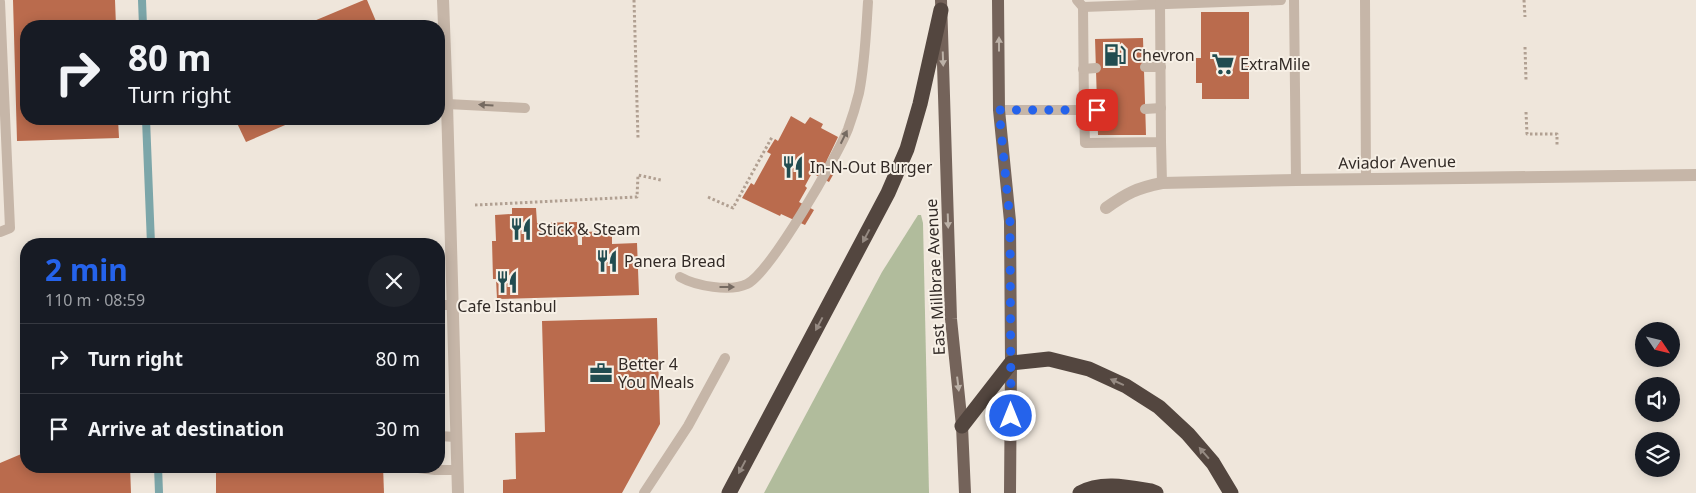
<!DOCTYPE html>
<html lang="en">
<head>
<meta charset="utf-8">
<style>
  body { margin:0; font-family:"Noto Sans",sans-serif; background:#20242c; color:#f1f3f6; height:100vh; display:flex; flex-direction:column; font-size:19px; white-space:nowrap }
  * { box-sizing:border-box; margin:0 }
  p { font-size:16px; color:#9ea1a6 }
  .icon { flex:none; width:28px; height:28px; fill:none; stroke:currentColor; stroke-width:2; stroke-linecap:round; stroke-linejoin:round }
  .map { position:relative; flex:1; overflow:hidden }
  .drawer { position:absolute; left:20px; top:238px; width:425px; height:235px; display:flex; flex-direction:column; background:#171b24; border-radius:20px; box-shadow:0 2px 12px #0003 }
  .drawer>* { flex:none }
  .top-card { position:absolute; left:20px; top:20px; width:425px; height:105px; border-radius:20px; box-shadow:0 2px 12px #0003; background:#171b24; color:#f1f3f6; overflow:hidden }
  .needle { width:32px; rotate:125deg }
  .tools { position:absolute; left:1635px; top:322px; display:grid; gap:10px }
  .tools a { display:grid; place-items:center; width:45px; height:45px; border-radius:50%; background:#171b24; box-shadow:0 2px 12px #0003; font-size:25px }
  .pin { position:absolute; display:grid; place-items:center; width:42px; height:42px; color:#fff; margin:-21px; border-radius:10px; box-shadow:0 2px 8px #0006 }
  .me { position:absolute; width:55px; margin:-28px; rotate:0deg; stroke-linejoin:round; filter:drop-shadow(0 0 4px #0008) }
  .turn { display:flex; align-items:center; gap:18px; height:105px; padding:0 25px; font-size:22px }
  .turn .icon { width:65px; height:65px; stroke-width:2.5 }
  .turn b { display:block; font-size:35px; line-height:42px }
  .round { display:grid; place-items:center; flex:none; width:52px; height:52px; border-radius:26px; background:#20242c }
  .head { display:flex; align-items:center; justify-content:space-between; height:85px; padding:0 25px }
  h1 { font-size:30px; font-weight:700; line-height:38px; color:#2563eb }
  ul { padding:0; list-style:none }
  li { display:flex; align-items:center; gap:15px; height:70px; padding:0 25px; border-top:1px solid #363941 }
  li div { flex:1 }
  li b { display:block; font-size:19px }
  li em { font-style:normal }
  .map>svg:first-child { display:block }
  .green { fill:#b1bc9c }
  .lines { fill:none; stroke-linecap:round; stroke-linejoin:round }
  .stream { stroke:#7ca6a9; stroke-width:8 }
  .building { fill:#ba6b4d }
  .path { stroke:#b1a092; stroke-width:3; stroke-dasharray:2.5 2.5; stroke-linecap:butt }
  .service { stroke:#c6b6a8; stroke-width:10 }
  .minor { stroke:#c6b6a8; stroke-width:12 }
  .primary { stroke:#74635a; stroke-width:12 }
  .motorway { stroke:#53463f; stroke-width:15 }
  .oneway { fill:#bcb1a7 }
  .oneway2 { fill:#756a61 }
  .oneway3 { fill:#958a82 }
  .route { stroke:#2563eb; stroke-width:9; stroke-dasharray:0 16.2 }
  .labels { text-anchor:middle; stroke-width:4; stroke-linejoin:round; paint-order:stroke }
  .poi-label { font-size:16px; fill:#332b27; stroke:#f7f0e6; text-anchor:start }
  .street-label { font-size:16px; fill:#332b27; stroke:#f7f0e6 }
</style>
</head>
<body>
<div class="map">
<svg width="1696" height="493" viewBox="0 0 1696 493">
  <rect width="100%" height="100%" fill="#efe6db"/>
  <!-- green -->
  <path class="green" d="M918 215H921L923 223 929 493H764L882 272Z"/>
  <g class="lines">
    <!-- stream -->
    <g class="stream">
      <path d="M142 0 143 26"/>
      <path d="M146 119 151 244"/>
      <path d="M158 466 159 493"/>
    </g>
  </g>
  <!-- building -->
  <g class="building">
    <path d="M13 0H115L116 26H26V119H118L119 138 17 141Z"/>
    <path d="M364 0H367L378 26H302Z"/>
    <path d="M1201 12H1249V99H1202V83H1196V58H1201Z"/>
    <path d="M1143 38 1146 135H1098L1095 39Z"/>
    <path d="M791 116 805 124 810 117 823 124 821 128 838 137 827 160 838 166 829 182 812 173 805 186 807 188 799 202 814 210 805 225 781 214 780 216 742 198 751 183 754 185 771 154 767 152 775 139 778 141Z"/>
    <path d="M235 119H299L246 142Z"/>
    <path d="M512 208H536L537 223 577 222 578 245H582V232L612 231V244L637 243 639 295 497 299 496 279H493L492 241H496L495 215 512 214Z"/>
    <path d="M657 318 660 424 622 493H503V480L516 479 515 433 545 432 542 321Z"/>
    <path d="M26 452V466H130L131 493H0V463Z"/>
    <path d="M216 466H383L384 493H216Z"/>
  </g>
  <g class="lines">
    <!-- path -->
    <g class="path">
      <path d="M634 0 638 138"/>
      <path d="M1524 0 1525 17"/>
      <path d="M1525 47 1526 80"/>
      <path d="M1526 112 1527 134H1557V146"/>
      <path d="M708 197 733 208 772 137"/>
      <path d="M475 205 637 197 638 175 661 180"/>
    </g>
    <!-- service -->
    <g class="service">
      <path d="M1077 0 1083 7 1084 110H1097"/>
      <path d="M1294 0 1296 180"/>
      <path d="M1365 0 1366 179"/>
      <path d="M0 2 10 228 0 232"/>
      <path d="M1083 7 1281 0"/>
      <path d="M1145 67H1161"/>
      <path d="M1083 69 1096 68"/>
      <path d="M447 104 525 108"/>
      <path d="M1145 109 1161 108"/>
      <path d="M999 110H1084L1085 143 1161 142 1160 3"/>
      <path d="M1161 142 1162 183"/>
      <path d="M680 277C696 286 730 292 747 284 770 273 837 157 848 129 852 118 856 105 859 93 865 63 866 32 868 2"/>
      <path d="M439 305H453"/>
      <path d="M439 436 456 437"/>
      <path d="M402 466 435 470H457"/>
      <path d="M644 493 688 426 725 358"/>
    </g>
    <!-- minor -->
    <g class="minor">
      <path d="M443 0 447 104 458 493"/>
      <path d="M1106 208C1127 193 1137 188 1162 183L1296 180 1696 175"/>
    </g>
    <!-- primary -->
    <g class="primary">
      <path d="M941 0 951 319 962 426 965 493"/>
      <path d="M998 0 999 110 1010 221 1011 363 1010 493"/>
    </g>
    <!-- motorway -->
    <g class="motorway">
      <path d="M962 426 1011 363 1049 359 1089 369 1126 386 1159 407 1188 434 1213 463 1231 493"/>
      <path d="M729 493 888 193 907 149 920 104 941 10"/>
      <path d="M1080 493C1101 481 1128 487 1151 491L1156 493"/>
    </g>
  </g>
  <!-- one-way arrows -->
  <defs><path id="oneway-solid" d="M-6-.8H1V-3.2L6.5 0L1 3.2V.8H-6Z" transform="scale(1.25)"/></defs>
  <g class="oneway">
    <use href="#oneway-solid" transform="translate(999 44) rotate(-90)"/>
    <use href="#oneway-solid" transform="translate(943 59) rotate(88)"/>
    <use href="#oneway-solid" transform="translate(948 221) rotate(88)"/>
    <use href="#oneway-solid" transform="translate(958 384) rotate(83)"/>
  </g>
  <g class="oneway2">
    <use href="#oneway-solid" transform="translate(486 105) rotate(-176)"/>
    <use href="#oneway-solid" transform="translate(844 137) rotate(-64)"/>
    <use href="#oneway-solid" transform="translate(727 287)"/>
  </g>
  <g class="oneway3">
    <use href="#oneway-solid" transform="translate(866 236) rotate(118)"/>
    <use href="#oneway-solid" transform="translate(819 324) rotate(118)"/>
    <use href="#oneway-solid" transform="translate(1117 382) rotate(-156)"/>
    <use href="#oneway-solid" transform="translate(1204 453) rotate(-131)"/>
    <use href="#oneway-solid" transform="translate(742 467) rotate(118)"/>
  </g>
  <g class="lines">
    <!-- route -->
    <path class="route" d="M1011 416 1010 221 999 110H1097"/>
  </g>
  <!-- icons -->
  <defs>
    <symbol id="fuel-bare" viewBox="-9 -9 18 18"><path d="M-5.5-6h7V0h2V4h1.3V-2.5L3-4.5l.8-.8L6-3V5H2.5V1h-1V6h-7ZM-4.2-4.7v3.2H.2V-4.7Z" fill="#214c50" stroke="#f7f0e6" stroke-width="2.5" paint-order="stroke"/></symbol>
    <symbol id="supermarket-bare" viewBox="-9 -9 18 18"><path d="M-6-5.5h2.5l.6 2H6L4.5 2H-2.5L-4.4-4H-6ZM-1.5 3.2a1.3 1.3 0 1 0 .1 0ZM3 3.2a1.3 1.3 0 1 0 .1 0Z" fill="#214c50" stroke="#f7f0e6" stroke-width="2.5" paint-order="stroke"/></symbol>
    <symbol id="restaurant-bare" viewBox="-9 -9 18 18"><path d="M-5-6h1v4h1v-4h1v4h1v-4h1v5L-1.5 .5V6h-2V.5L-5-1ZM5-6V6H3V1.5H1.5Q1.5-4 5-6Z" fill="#214c50" stroke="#f7f0e6" stroke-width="2.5" paint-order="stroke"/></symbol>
    <symbol id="office-bare" viewBox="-9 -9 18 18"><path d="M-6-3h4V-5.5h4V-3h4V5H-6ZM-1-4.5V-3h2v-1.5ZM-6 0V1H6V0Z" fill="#214c50" stroke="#f7f0e6" stroke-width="2.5" paint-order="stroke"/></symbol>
  </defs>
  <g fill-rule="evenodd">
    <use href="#fuel-bare" x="1099" y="39" width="32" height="32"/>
    <use href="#supermarket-bare" x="1207" y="48" width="32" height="32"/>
    <use href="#restaurant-bare" x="777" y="151" width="32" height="32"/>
    <use href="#restaurant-bare" x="505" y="213" width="32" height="32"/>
    <use href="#restaurant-bare" x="591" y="245" width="32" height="32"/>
    <use href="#restaurant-bare" x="491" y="266" width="32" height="32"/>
    <use href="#office-bare" x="585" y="357" width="32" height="32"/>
  </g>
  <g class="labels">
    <!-- poi labels -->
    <g class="poi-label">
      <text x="1132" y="61">Chevron</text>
      <text x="1240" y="70">ExtraMile</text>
      <text x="810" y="173">In-N-Out Burger</text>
      <text x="538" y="235">Stick &amp; Steam</text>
      <text x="624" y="267">Panera Bread</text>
      <text x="507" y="312" text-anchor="middle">Cafe Istanbul</text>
      <text x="618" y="370">Better 4<tspan x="618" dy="18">You Meals</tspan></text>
    </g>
    <!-- street labels -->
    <g class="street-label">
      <text transform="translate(1397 162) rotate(-1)" y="6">Aviador Avenue</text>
      <text transform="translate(935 277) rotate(-93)" y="6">East Millbrae Avenue</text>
    </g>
  </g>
</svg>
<div class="tools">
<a><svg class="needle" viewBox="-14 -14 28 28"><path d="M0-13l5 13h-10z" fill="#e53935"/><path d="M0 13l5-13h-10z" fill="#9ea1a6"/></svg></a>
<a><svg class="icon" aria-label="sound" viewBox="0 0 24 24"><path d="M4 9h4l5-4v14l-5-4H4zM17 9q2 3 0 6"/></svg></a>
<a><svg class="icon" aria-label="layers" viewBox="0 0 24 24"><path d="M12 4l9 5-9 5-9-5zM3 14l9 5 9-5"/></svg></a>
</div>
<div class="pin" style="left:1097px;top:110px;background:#d93025"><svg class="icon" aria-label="arrive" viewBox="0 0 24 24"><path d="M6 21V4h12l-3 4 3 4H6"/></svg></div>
<svg class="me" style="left:1011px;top:416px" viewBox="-20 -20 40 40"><circle r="17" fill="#2563eb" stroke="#fff" stroke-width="3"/><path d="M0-11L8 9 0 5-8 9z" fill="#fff"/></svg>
<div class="top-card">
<div class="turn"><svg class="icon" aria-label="right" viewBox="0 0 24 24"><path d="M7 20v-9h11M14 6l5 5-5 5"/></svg><div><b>80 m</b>Turn right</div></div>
</div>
<section class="drawer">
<div class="head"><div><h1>2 min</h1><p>110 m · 08:59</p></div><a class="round"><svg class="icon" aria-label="close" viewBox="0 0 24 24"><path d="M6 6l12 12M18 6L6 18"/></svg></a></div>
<ul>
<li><svg class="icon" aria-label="right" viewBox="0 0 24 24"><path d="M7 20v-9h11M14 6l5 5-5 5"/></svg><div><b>Turn right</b></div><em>80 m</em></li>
<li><svg class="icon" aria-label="arrive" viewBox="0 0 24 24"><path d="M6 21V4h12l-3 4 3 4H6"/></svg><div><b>Arrive at destination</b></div><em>30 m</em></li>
</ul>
</section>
</div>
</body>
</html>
